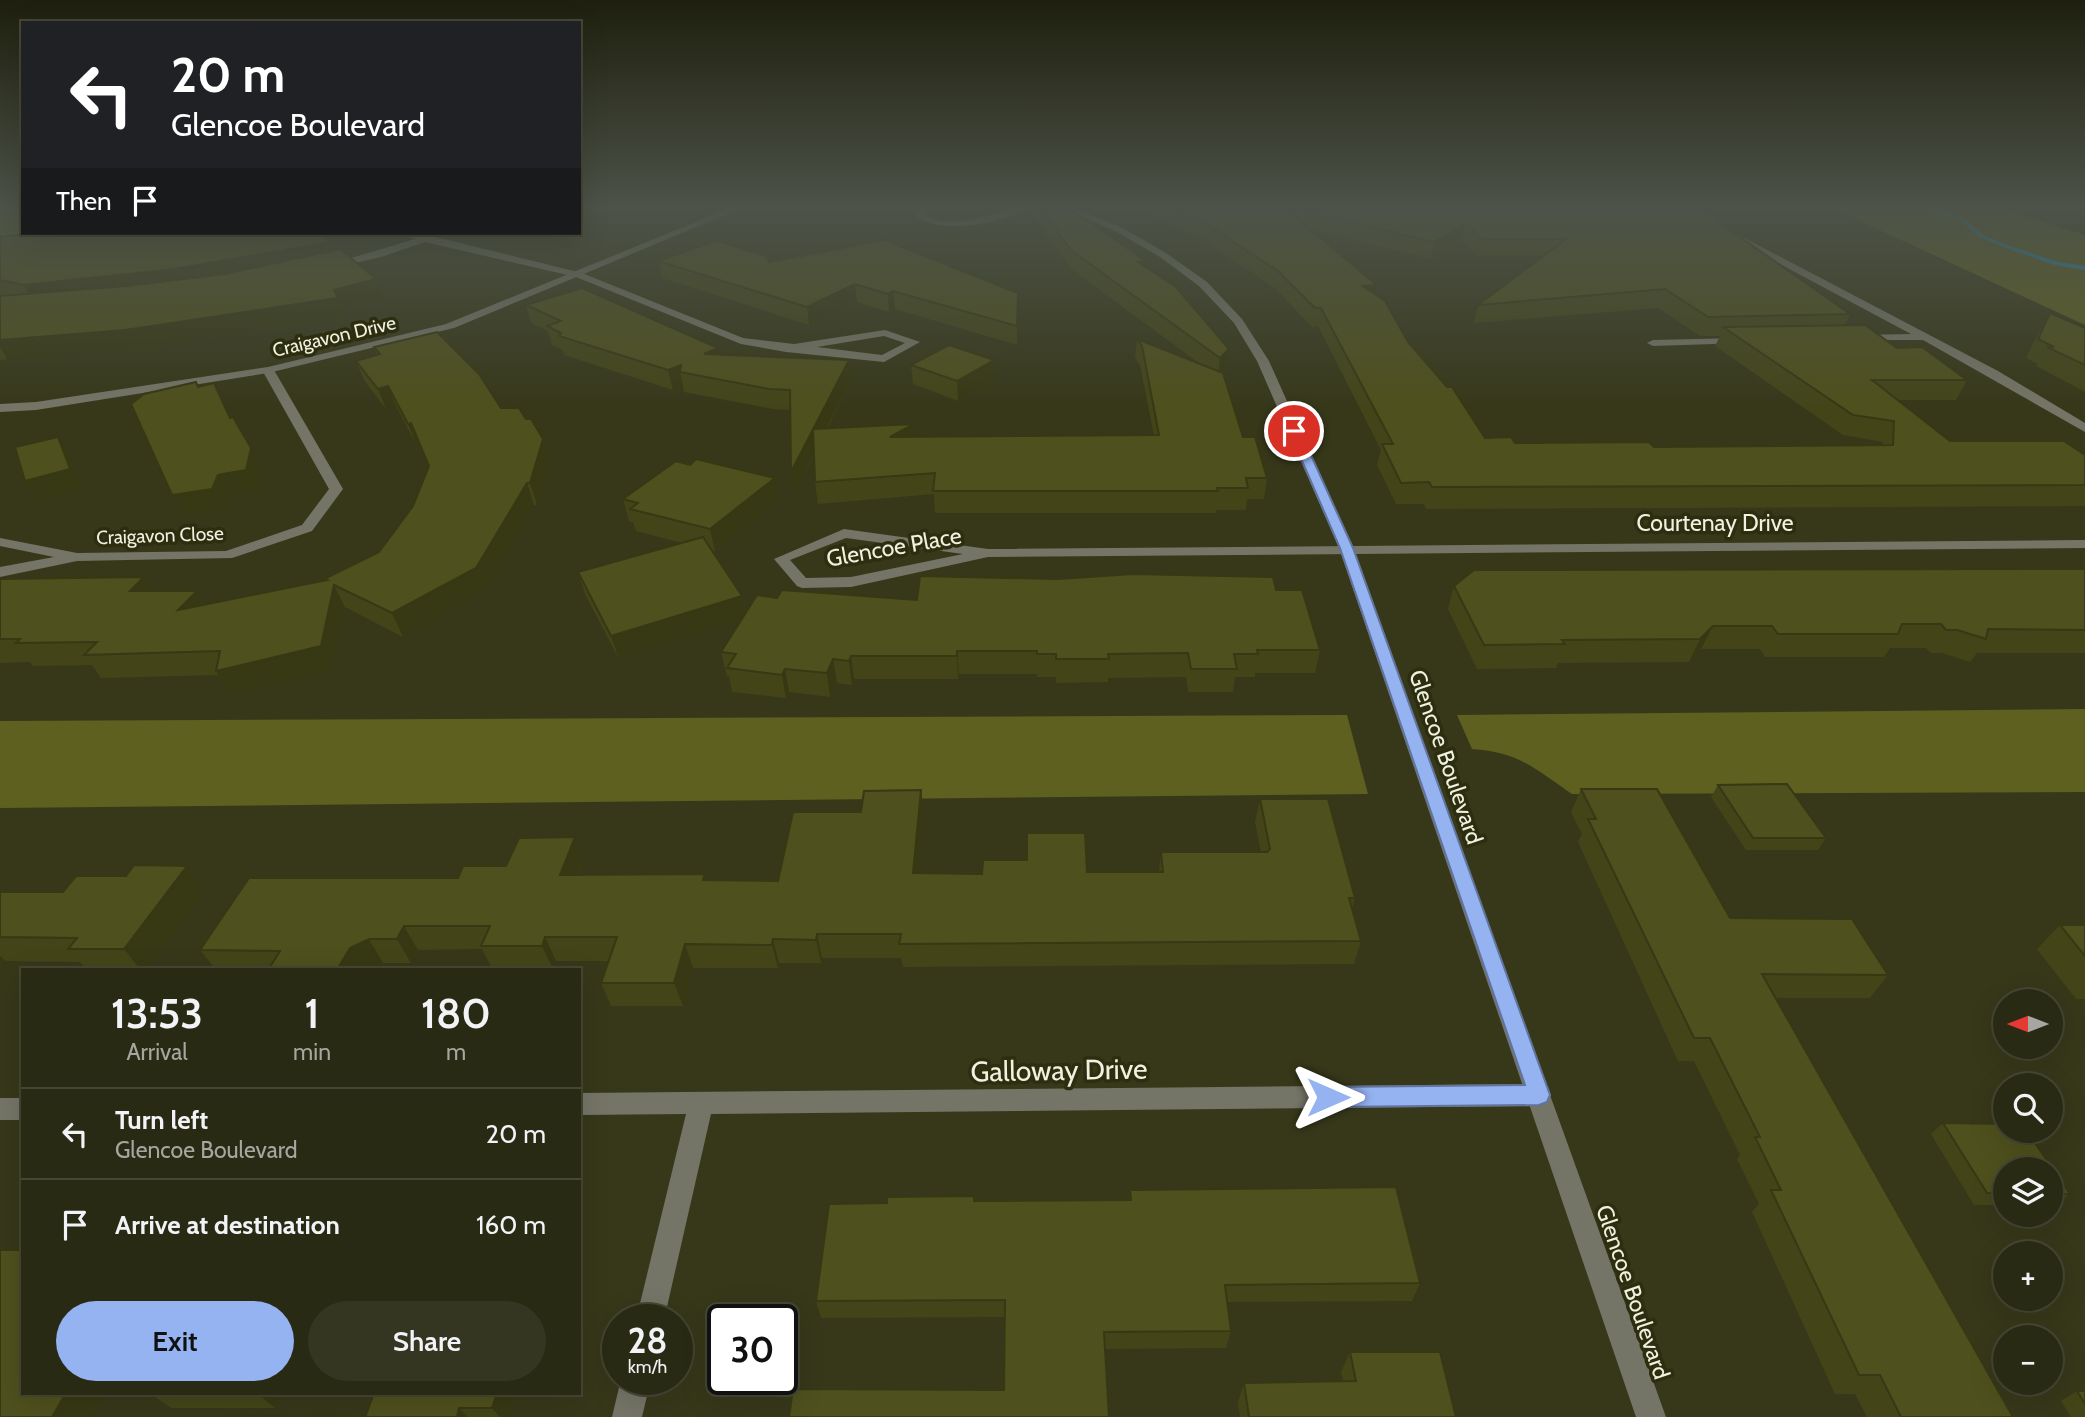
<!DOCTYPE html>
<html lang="en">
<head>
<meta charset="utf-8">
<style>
  body { margin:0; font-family:Cabin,sans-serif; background:#353622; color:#f1f3f6; height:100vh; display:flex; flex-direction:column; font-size:26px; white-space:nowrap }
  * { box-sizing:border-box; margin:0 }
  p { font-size:23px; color:#a5a7a0 }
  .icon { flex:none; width:38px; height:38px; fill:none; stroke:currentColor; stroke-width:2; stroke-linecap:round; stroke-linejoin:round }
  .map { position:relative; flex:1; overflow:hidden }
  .panel { position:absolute; left:21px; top:968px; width:560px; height:427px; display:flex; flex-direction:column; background:#292a14; border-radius:0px; box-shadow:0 7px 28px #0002,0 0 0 2px #454634 }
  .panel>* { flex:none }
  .hud { position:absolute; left:21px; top:21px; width:560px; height:214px; border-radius:0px; box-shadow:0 7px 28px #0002,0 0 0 2px #454634; background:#202124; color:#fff; overflow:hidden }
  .needle { width:46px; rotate:270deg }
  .tools { position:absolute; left:1993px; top:989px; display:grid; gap:14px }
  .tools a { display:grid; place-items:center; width:70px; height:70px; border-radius:50%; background:#292a14; box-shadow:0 7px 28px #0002,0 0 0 2px #454634; font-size:35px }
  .speed { position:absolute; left:602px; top:1304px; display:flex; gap:14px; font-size:35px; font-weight:700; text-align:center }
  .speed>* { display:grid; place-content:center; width:91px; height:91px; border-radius:50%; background:#292a14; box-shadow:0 7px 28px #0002,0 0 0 2px #454634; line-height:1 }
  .speed small { font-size:18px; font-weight:400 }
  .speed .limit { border:4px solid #111; border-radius:10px; background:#fff; color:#111 }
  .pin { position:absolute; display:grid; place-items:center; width:60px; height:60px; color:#fff; margin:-30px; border:4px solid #fff; border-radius:50%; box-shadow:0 2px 7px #0007 }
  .me { position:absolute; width:77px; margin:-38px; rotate:90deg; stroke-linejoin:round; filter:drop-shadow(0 0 5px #0008) }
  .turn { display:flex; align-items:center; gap:24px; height:147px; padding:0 35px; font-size:32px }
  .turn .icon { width:91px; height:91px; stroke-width:2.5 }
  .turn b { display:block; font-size:49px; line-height:60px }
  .then { display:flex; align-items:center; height:66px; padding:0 35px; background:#0003; gap:14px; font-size:26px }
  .eta { display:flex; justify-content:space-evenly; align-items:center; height:119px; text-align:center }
  .eta b { font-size:42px; font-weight:600; line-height:49px }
  .button { display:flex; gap:14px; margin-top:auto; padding:14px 35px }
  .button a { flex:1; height:80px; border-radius:42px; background:#95b2f1; color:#111; font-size:28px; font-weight:600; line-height:80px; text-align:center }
  .button a+a { background:#353622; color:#f1f3f6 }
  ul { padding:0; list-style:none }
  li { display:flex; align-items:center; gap:21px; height:91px; padding:0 35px; border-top:2px solid #454634 }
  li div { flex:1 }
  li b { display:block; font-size:26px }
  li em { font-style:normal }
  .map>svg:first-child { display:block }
  .green { fill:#5e601f }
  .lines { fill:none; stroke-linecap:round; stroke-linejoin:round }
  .stream { fill:#1f8bbf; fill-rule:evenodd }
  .minor { fill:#747567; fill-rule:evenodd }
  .tertiary { fill:#747567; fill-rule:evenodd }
  .wall { fill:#434519; fill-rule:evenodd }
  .shaded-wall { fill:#373814 }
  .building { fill:#4e501d; stroke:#373814; stroke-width:2 }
  .route { fill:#95b2f1; stroke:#61749d; stroke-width:2 }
  .labels { text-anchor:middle; stroke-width:7; stroke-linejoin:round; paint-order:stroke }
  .far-street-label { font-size:19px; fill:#f0f2e0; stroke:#2d2e10 }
  .street-label { font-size:23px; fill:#f0f2e0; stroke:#2d2e10 }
  .near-street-label { font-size:28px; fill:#f0f2e0; stroke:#2d2e10 }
</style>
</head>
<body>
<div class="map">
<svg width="2085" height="1417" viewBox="0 0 2085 1417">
  <rect width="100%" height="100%" fill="#37381a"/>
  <!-- green -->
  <g class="green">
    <path d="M0 208H23V233H27L0 238Z"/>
    <path d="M1832 208H2000L2085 235V325Z"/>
    <path d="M2085 709V792L1572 794C1535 769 1519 752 1472 749L1457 715Z"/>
    <path d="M1347 715 1368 794 0 808V721Z"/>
  </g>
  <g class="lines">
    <!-- stream -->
    <path class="stream" d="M1924 208H1934L1964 218 1983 235 2010 246 2058 262 2085 266V270L2055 265 2006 248 1979 237 1960 220Z"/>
    <!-- minor -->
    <g class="minor">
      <path d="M921 208H931L925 215C957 233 995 208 1028 208 1003 223 939 236 915 215Z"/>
      <path d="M395 233 427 235 582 273 743 338 794 344 885 330 920 342 884 362 786 352 741 344 576 277 425 242 381 257 333 268 328 265 415 239ZM884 336 905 343 882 355 817 347Z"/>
      <path d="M1729 233H1735L1998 371 2085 423V432L1923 340H1855V336L1859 335 1911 334 1729 237Z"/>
      <path d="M1740 338 1744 339V343L1653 346 1647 343 1653 340Z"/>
      <path d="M268 367 274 370 343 489 312 531 232 558 77 561 0 577V567L54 557 0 546V538L77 553 226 551 302 525 329 489 262 370Z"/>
      <path d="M844 529 988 549 2085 540V548L988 557 851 587 802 588 797 586 774 559ZM846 538 963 554 851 577 806 578 790 560Z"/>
      <path d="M1539 1084 1548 1087 1551 1095 1548 1103 1539 1106 711 1114 664 1320H636L686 1114 579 1115V1093Z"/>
      <rect x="0" y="1098" width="23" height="22"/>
      <path d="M621 1379H651L642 1417H612Z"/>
    </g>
    <!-- tertiary -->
    <g class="tertiary">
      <path d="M730 208H742L454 328 268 373 36 410 0 412V404L36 402 268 367 446 324Z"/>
      <path d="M1062 208H1074L1123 228 1166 253 1207 282 1242 319 1269 361 1353 548 1666 1417H1636L1339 548 1257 361 1234 323 1199 286 1160 257 1117 232Z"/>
    </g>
  </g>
  <!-- wall -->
  <g class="wall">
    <path d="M1028 208H1068L1145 267 1229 349 1227 368 1223 373 1243 437 1267 478 1264 499H1247L1246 510H1216V513H935L934 494 818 504 815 482 814 454 794 493 791 472 790 410 773 409 684 392 683 386 673 390 564 355 563 350 552 345 548 331 531 323 526 305 719 355 849 360 851 379 827 429 915 437 1154 435 1140 365 1135 358 1137 339 1199 363 1071 269Z"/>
    <path d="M1139 208H1699L1850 314 1845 325 1967 380 1956 400H1898L1950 441 2085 455V506L1426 509 1424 504H1396L1377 465 1381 450 1318 326 1312 327 1276 289 1204 240ZM1310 230 1431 259 1462 239 1477 256H1543L1478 305 1474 323 1658 308 1700 336H1720L1715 346 1843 435 1883 442V446L1654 447 1515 443 1485 438 1408 342 1375 295Z"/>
    <path d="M2070 208H2085V213Z"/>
    <path d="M0 237 330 242 334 251 376 279 383 297 342 308 346 316 135 349 0 360V296H4H0Z"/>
    <path d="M658 261 769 262 1019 311 1017 345 895 309 889 312 857 302 809 325 662 278Z"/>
    <path d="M2050 313 2085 328V392L2036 366 2037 364 2026 358 2039 332Z"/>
    <path d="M374 347 501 408 526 419 543 439 550 460 537 505H534L484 591 403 637 345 607 333 670 230 695 218 675 101 678 92 665 33 666 30 662 0 663V579L153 591H197L205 605 325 581 324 579 379 552 413 506 429 467 419 444H416L396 406 386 409 364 380 356 361 377 355Z"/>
    <path d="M911 365 995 380 958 401 913 384Z"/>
    <path d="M690 465 775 478 779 500 715 551H712L742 596 746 613 777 598 917 600 1276 590 1320 650 1315 673H1255V677H1235L1233 692H1188L1186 677 1108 678V682L1056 683V677H1037V674H959L958 679H854L852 685 837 683 830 697 789 692 786 698 732 692 729 676H727L721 652 740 621 619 659 585 594 578 572 682 543 636 531 633 522 629 521 623 499Z"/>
    <path d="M2085 569V653H1977L1970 662 1942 653H1931L1926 648H1890L1884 657H1765L1760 649H1701L1689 662 1558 663 1556 668 1477 669 1448 609 1454 586Z"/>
    <path d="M1718 785 1826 838 1818 850H1746L1711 797Z"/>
    <path d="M1581 789 1730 918 1888 975 1870 998H1775L2013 1417H1867L1855 1394H1835L1752 1212 1759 1204 1737 1159 1740 1155 1694 1061H1678L1578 842 1582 834 1571 812Z"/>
    <path d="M921 790 924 814 918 873 1159 872 1161 852H1261L1255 822 1260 799 1355 898 1352 909 1361 941 1354 964 903 967 901 958H822L821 963H779L778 968H693L683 1006H611L601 983 609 961H556L553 969 493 970 482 949 418 950 411 963H383L369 970H216L200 950 458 878 506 866 584 861 579 875 707 880 778 881 861 812Z"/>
    <path d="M187 866 205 890 147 970H86L80 962 6 961 0 968V892H63L126 876Z"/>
    <path d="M2060 925H2085V999H2076L2037 949Z"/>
    <path d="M1943 1123 2006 1124V1130H2026L2070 1194 2056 1205H2051V1169H2006V1205H1974L1931 1134Z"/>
    <path d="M1130 1190 1420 1283 1412 1301 1227 1302 1231 1331 1226 1348 1105 1349 1004 1390 1005 1317 821 1318 816 1301 974 1201 1129 1200Z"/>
    <path d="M1350 1352 1456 1417H1240L1238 1402 1244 1383 1343 1381 1341 1372Z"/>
    <path d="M2077 1391H2085V1417H2071L2061 1401Z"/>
    <path d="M149 1393H282L275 1408H171Z"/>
    <path d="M374 1393H516L509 1417H223L366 1415Z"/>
  </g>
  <!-- shaded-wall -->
  <g class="shaded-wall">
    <path d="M1466 223 1462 239 1431 259 1434 242Z"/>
    <path d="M330 242 337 259 35 303 24 285Z"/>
    <path d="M1146 261 1145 278 1138 262Z"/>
    <path d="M376 279 383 297 342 308 346 316 135 349 8 360 0 347V340L334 290Z"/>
    <path d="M855 284 857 302 809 325 807 307Z"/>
    <path d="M1377 285 1374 303 1363 286Z"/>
    <path d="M893 291 895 309 889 312 888 294Z"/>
    <path d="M1018 293 1019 311 1017 345V326Z"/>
    <path d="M718 348 722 367 704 354Z"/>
    <path d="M1229 349 1227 368 1218 378 1220 358Z"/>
    <path d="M849 360 851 379 794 493 791 472Z"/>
    <path d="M994 360 995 380 958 401 957 381Z"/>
    <path d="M681 365 680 372 683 386 673 390 668 370Z"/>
    <path d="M388 386 396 406 386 409 378 389Z"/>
    <path d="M411 423 419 444H416L408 424Z"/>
    <path d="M914 424 915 445 890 437Z"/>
    <path d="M58 437 71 458 84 490 39 502 25 481Z"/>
    <path d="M543 439 550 460 537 505 530 483Z"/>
    <path d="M251 448 262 469 257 492 229 496 224 510 185 516 172 495 218 475Z"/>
    <path d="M775 478 779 500 715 551 710 529Z"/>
    <path d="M527 483 534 505 484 591 403 637 392 613Z"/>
    <path d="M144 577 158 600 130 591Z"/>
    <path d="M334 585 345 607 333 670 230 695 216 671Z"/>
    <path d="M197 591 210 614 178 610Z"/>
    <path d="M742 596 747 619 619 659 611 636Z"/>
    <path d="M1713 626 1701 649 1689 662 1700 639Z"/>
    <path d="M957 651 959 674 958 679 957 656Z"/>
    <path d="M851 656 854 679 852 685 849 661Z"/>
    <path d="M833 659 837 683 830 697 827 673Z"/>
    <path d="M785 669 789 692 786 698 782 675Z"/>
    <path d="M921 790 924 814 916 897 913 873Z"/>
    <path d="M575 837 584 861 569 898 560 875Z"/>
    <path d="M187 866 205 890 147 970H141L124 949Z"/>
    <path d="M404 926 418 950 411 963 397 939Z"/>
    <path d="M817 934 822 958 821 963 816 940Z"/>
    <path d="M545 937 556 961 553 969 542 946Z"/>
    <path d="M369 939 383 963 369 970H337L350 948Z"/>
    <path d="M773 939 779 963 778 968 772 945Z"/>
    <path d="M685 944 693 968 683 1006 674 983Z"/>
    <path d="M0 956 6 961 0 968Z"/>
    <path d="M66 1393H106L93 1417H52Z"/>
    <path d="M257 1393H282L275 1408Z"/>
    <path d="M497 1393H516L509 1417H500L492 1408Z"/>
    <path d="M459 1408 468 1417H457Z"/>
  </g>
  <!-- building -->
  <g class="building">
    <path d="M1040 208H1068L1146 261 1138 262 1176 287 1229 349 1220 358 1072 251Z"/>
    <path d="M1174 208H1284L1377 285 1363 286 1385 301 1408 342 1447 387H1452L1485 438 1511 437 1515 443 1649 442 1654 447 1893 445 1894 421 1853 415 1723 327 1865 325 1897 348 1922 347 1967 380H1872L1950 441H2064L2085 455V485L1432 487 1429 482 1401 483 1382 444H1393L1321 308H1315L1278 271 1206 224Z"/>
    <path d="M1293 208H1699L1850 314 1708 317 1665 289 1478 305 1566 239H1481L1466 223 1434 242Z"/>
    <path d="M32 233H320L330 242 175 269 24 285 0 280V237Z"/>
    <path d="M884 240 1018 293 1017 326 893 291 888 294 855 284 807 307 658 261 716 241 767 256 769 262Z"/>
    <path d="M340 249 376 279 334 290 338 298 125 330 0 340V296L126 286 225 274Z"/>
    <path d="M582 288 718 348 704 354 849 360 791 472 790 390 769 389 680 372 681 365 668 370 559 336 561 333 547 326 561 321 526 305Z"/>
    <path d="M2050 313 2085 328V365L2047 347H2054L2038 339Z"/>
    <path d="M437 332 479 374 501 408H519L526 419H531L543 439 530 483H527L476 568 392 613 334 585 321 646 216 671 220 651 84 655 97 642 16 643 20 639H0V579L144 577 130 591H197L178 610 327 580 324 579 379 552 413 506 429 466 411 423 408 424 388 386 378 389 356 361 380 354 374 347Z"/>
    <path d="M1137 339 1223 373 1243 437H1255L1267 478H1246L1248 488H1217L1218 491H933L935 473 815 482 813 429 914 424 890 437 1159 435 1142 346Z"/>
    <path d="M949 345 994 360 957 381 911 365Z"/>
    <path d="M196 382 198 387 214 383 230 418 233 417 251 448 246 470 218 475 212 489 172 495 131 404 144 394Z"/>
    <path d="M58 437 70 469 25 481 15 447Z"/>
    <path d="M696 459 775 478 710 529 630 509 638 503 623 499 676 461 690 465Z"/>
    <path d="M703 537 742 596 611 636 578 572Z"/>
    <path d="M2085 569V630L1988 629 1986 639 1957 630H1946L1941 624H1902L1898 634H1778L1772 626H1713L1700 639 1562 640 1565 644 1484 645 1454 586 1474 570Z"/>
    <path d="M1133 574 1273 577 1276 590H1302L1320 650H1257L1258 654H1234L1237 669H1191L1188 653 1108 654 1109 659H1056V654H1037V651H957V656H851L849 661 833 659 827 673 785 669 782 675 727 668 736 654 721 652 757 595 777 598 782 590 917 600 920 576 1058 579Z"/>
    <path d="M1787 784 1826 838H1753L1718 785Z"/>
    <path d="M1581 789H1657L1730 918 1852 919 1888 975 1762 974 2013 1417H1901L1880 1375H1859L1771 1190H1781L1755 1137H1760L1710 1038H1694L1588 819H1596Z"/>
    <path d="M921 790 913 873 982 874 983 860H1027V833H1085L1087 872H1163L1161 852H1267L1270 849 1260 799H1328L1355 898H1349L1361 941 899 944 901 934H817L816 940 773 939 772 945 685 944 674 983H601L617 937H545L542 946H481L490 926H404L397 939H369L350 948 337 970H268L280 951 200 950 249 878H458L463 866H506L519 838 575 837 560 875 705 874 703 880 778 881 793 812H861L864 791Z"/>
    <path d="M134 865 187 866 124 949H68L77 938 0 937V892H63L76 876H126Z"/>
    <path d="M2060 925H2085V956Z"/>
    <path d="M1943 1123 2006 1124V1130H2026L2070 1194H2051V1169H2006V1194L1987 1193Z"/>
    <path d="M1396 1187 1420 1283 1225 1285 1231 1331 1104 1332 1109 1417H789L793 1389 1004 1390 1005 1300 816 1301 829 1204 887 1203V1197L974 1196V1201L1131 1200 1130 1190Z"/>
    <path d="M0 1250H23V1393H66L52 1417H0Z"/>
    <path d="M1350 1352H1440L1456 1417H1249L1244 1383 1356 1381Z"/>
    <path d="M2077 1391H2085V1404Z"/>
    <path d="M374 1393H497L492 1408H459L457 1417H223L366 1415Z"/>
  </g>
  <!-- sky -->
  <linearGradient id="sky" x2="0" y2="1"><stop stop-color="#1e1f0e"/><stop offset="0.51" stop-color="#4d5349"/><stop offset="1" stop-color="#4d5349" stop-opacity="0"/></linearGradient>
  <rect width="2085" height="407" fill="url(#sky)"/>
  <!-- route -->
  <path class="route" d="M1290 429 1300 431 1353 548 1550 1095 1547 1102 1539 1105 1328 1107 1320 1104 1317 1097 1320 1090 1328 1087 1525 1085 1340 548 1289 431Z"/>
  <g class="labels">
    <!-- far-street labels -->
    <g class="far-street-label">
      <text transform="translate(334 336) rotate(-13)" y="7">Craigavon Drive</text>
      <text transform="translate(160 535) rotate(-2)" y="7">Craigavon Close</text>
    </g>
    <!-- street labels -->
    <g class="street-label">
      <text x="1715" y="531">Courtenay Drive</text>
      <text transform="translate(894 547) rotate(-10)" y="8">Glencoe Place</text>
      <text transform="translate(1446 757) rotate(71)" y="8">Glencoe Boulevard</text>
      <text transform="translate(1633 1292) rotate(71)" y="8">Glencoe Boulevard</text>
    </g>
    <!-- near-street labels -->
    <g class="near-street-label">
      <text transform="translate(1059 1070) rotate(-1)" y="10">Galloway Drive</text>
    </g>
  </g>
</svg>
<div class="tools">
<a><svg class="needle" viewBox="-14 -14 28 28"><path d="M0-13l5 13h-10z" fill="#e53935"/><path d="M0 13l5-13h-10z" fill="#a5a7a0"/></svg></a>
<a><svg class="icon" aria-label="search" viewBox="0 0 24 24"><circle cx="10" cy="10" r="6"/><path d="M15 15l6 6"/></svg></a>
<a><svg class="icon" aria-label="layers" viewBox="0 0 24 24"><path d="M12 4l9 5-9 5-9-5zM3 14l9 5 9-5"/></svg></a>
<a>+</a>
<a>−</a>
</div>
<div class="speed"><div>28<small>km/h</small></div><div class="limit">30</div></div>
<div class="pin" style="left:1294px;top:431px;background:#d93025"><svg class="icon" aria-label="arrive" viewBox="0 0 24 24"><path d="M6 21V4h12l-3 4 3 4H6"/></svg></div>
<svg class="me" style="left:1328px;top:1097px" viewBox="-20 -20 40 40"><path d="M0-17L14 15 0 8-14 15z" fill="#95b2f1" stroke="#fff" stroke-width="4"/></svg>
<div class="hud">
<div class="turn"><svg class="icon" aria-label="left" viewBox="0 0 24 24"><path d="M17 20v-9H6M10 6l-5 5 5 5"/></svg><div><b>20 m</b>Glencoe Boulevard</div></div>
<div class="then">Then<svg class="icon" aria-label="arrive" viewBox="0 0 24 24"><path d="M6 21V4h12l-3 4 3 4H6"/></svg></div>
</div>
<section class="panel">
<div class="eta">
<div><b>13:53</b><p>Arrival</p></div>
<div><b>1</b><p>min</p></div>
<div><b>180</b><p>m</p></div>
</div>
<ul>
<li><svg class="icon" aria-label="left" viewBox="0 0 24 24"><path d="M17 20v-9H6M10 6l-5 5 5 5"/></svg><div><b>Turn left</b><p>Glencoe Boulevard</p></div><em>20 m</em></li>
<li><svg class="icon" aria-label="arrive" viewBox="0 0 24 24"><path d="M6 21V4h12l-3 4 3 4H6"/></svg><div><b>Arrive at destination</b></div><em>160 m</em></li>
</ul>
<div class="button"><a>Exit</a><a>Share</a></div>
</section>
</div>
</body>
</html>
